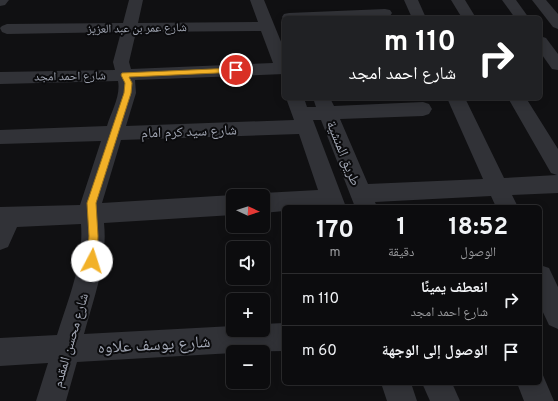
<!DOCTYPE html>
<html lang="ar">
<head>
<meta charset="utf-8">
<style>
  body { margin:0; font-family:Overpass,"Noto Naskh Arabic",sans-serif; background:#151517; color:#f1f3f6; direction:rtl; height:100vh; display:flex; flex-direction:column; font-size:15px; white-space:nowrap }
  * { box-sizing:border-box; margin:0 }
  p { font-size:13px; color:#9a9b9e }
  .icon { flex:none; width:22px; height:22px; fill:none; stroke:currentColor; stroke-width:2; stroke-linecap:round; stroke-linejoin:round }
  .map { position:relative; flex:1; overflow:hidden; direction:ltr }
  .sheet { position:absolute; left:282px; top:205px; width:260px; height:180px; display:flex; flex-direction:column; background:#0c0c0e; border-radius:6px; box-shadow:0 2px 10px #0003,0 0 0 1px #2c2c2e; direction:rtl }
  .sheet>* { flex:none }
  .top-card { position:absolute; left:282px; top:16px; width:260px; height:84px; border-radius:6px; box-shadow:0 2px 10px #0003,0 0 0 1px #2c2c2e; direction:rtl; background:#202124; color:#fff; overflow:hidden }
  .needle { width:26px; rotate:93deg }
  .controls { position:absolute; left:226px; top:189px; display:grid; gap:8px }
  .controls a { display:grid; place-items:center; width:44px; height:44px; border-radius:6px; background:#0c0c0e; box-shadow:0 2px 10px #0003,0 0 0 1px #2c2c2e; font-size:20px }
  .pin { position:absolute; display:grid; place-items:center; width:34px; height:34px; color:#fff; margin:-17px; border:2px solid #fff; border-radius:50%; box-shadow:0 1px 4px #0007 }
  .me { position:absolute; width:44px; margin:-22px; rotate:5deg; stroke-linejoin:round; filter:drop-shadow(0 0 3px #0008) }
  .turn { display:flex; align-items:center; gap:14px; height:84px; padding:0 20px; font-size:18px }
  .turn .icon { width:52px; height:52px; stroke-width:2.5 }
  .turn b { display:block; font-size:28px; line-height:34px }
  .eta { display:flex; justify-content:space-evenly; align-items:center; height:68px; text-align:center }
  .eta b { font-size:24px; font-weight:700; line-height:28px }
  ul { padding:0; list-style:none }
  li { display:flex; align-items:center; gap:12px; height:52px; padding:0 20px; border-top:1px solid #2c2c2e }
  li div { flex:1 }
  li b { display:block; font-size:15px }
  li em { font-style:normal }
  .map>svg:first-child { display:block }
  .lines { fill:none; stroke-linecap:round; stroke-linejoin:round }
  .minor { fill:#313237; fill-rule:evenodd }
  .route { fill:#f2b128; stroke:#9d731a }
  .labels { text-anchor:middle; stroke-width:4; stroke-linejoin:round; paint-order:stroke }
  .far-street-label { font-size:12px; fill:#a1a6b3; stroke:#0b0b0d }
  .street-label { font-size:14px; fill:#a1a6b3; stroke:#0b0b0d }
  .near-street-label { font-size:17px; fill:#a1a6b3; stroke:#0b0b0d }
</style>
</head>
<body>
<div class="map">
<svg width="558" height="401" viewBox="0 0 558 401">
  <rect width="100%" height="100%" fill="#101012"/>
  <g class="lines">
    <!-- minor -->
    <g class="minor">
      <path d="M0 0H9L5 5 0 6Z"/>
      <path d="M129 0H143L138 23 258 22 250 0H264L284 49V74L135 80 136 93 126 126 294 120 286 98H304L307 107H316L314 101 316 98H330L334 106 423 102 429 104 432 109 429 114 423 116 340 119 368 184 483 179 447 98H465L504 178 557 175 551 173 508 98H526L558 149V193L512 195 518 207H496L491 196 375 202 377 207H355L321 120H313L346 207H284V211L263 213V196H256L263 193 318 190 299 134 121 140 102 203 233 195 235 196H233V215L104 223C108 261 94 297 84 334L233 326V330H263V324L284 323V351L233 352V353L77 362 66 401H36L48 363 0 366V338L57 335C68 299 84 263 81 224L17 227 8 247 0 250V207L80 205 101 141 0 144V130L107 126C111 112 121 96 118 81L0 84V72L115 70 113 62 121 32 7 34 2 32 0 28 2 26 7 24 123 23ZM261 31 273 63 131 69 129 62 136 32Z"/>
      <path d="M404 0H418L426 18H412Z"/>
      <path d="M451 0H465L476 18H462Z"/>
      <path d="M502 0H516L529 18H515Z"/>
      <path d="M532 0H546L558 14V29L553 27Z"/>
      <path d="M385 9 390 10 392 13 390 16 370 18H284V20L282 17 284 14 289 13Z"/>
      <path d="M540 36 546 38 558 54V70L552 69 540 52Z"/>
      <path d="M540 265 549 268 558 287V329L549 325 540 306Z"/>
      <path d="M540 372 542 373 554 401H524L517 383H540Z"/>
      <path d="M381 383H411L417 401H387Z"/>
      <path d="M422 383H452L460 401H430Z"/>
    </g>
  </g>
  <!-- route -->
  <path class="route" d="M236 68H239V72L129 77 132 83 131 93 96 203 98 236 97 261 95 264 92 266 88 264 87 261 89 236 87 203 124 93 125 83 121 75 122 73Z"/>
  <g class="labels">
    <!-- far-street labels -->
    <g class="far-street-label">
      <text transform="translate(137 28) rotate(-1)" y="4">شارع عمر بن عبد العزيز</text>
      <text transform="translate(70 76) rotate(-1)" y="4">شارع احمد امجد</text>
    </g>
    <!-- street labels -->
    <g class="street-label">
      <text transform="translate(189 131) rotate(-2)" y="5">شارع سيد كرم امام</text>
      <text transform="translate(344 153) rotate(68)" y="5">طريق المنشية</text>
      <text transform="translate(70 340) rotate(-74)" y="5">شارع محسن المقدم</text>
    </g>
    <!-- near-street labels -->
    <g class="near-street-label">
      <text transform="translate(154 344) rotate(-3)" y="6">شارع يوسف علاوه</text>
    </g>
  </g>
</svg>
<div class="controls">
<a><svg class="needle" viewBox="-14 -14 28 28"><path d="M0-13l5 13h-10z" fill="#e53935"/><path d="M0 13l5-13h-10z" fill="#9a9b9e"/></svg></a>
<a><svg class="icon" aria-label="sound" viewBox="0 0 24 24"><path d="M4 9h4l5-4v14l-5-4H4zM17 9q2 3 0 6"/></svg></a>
<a>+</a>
<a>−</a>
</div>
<div class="pin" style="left:236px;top:70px;background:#d93025"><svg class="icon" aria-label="arrive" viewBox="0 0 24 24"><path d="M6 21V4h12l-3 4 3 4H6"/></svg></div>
<svg class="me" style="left:92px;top:261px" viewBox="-20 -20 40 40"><circle r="19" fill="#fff"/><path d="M0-13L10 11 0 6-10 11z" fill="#f2b128"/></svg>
<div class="top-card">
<div class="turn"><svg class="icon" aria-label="right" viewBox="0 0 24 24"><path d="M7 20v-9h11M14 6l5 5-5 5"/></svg><div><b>110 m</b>شارع احمد امجد</div></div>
</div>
<section class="sheet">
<div class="eta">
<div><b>18:52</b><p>الوصول</p></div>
<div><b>1</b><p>دقيقة</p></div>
<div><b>170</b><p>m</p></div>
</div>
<ul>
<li><svg class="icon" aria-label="right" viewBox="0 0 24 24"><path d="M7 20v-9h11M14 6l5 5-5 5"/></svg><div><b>انعطف يمينًا</b><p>شارع احمد امجد</p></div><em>110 m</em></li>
<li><svg class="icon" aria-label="arrive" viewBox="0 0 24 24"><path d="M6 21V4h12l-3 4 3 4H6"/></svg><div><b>الوصول إلى الوجهة</b></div><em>60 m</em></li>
</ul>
</section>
</div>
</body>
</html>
